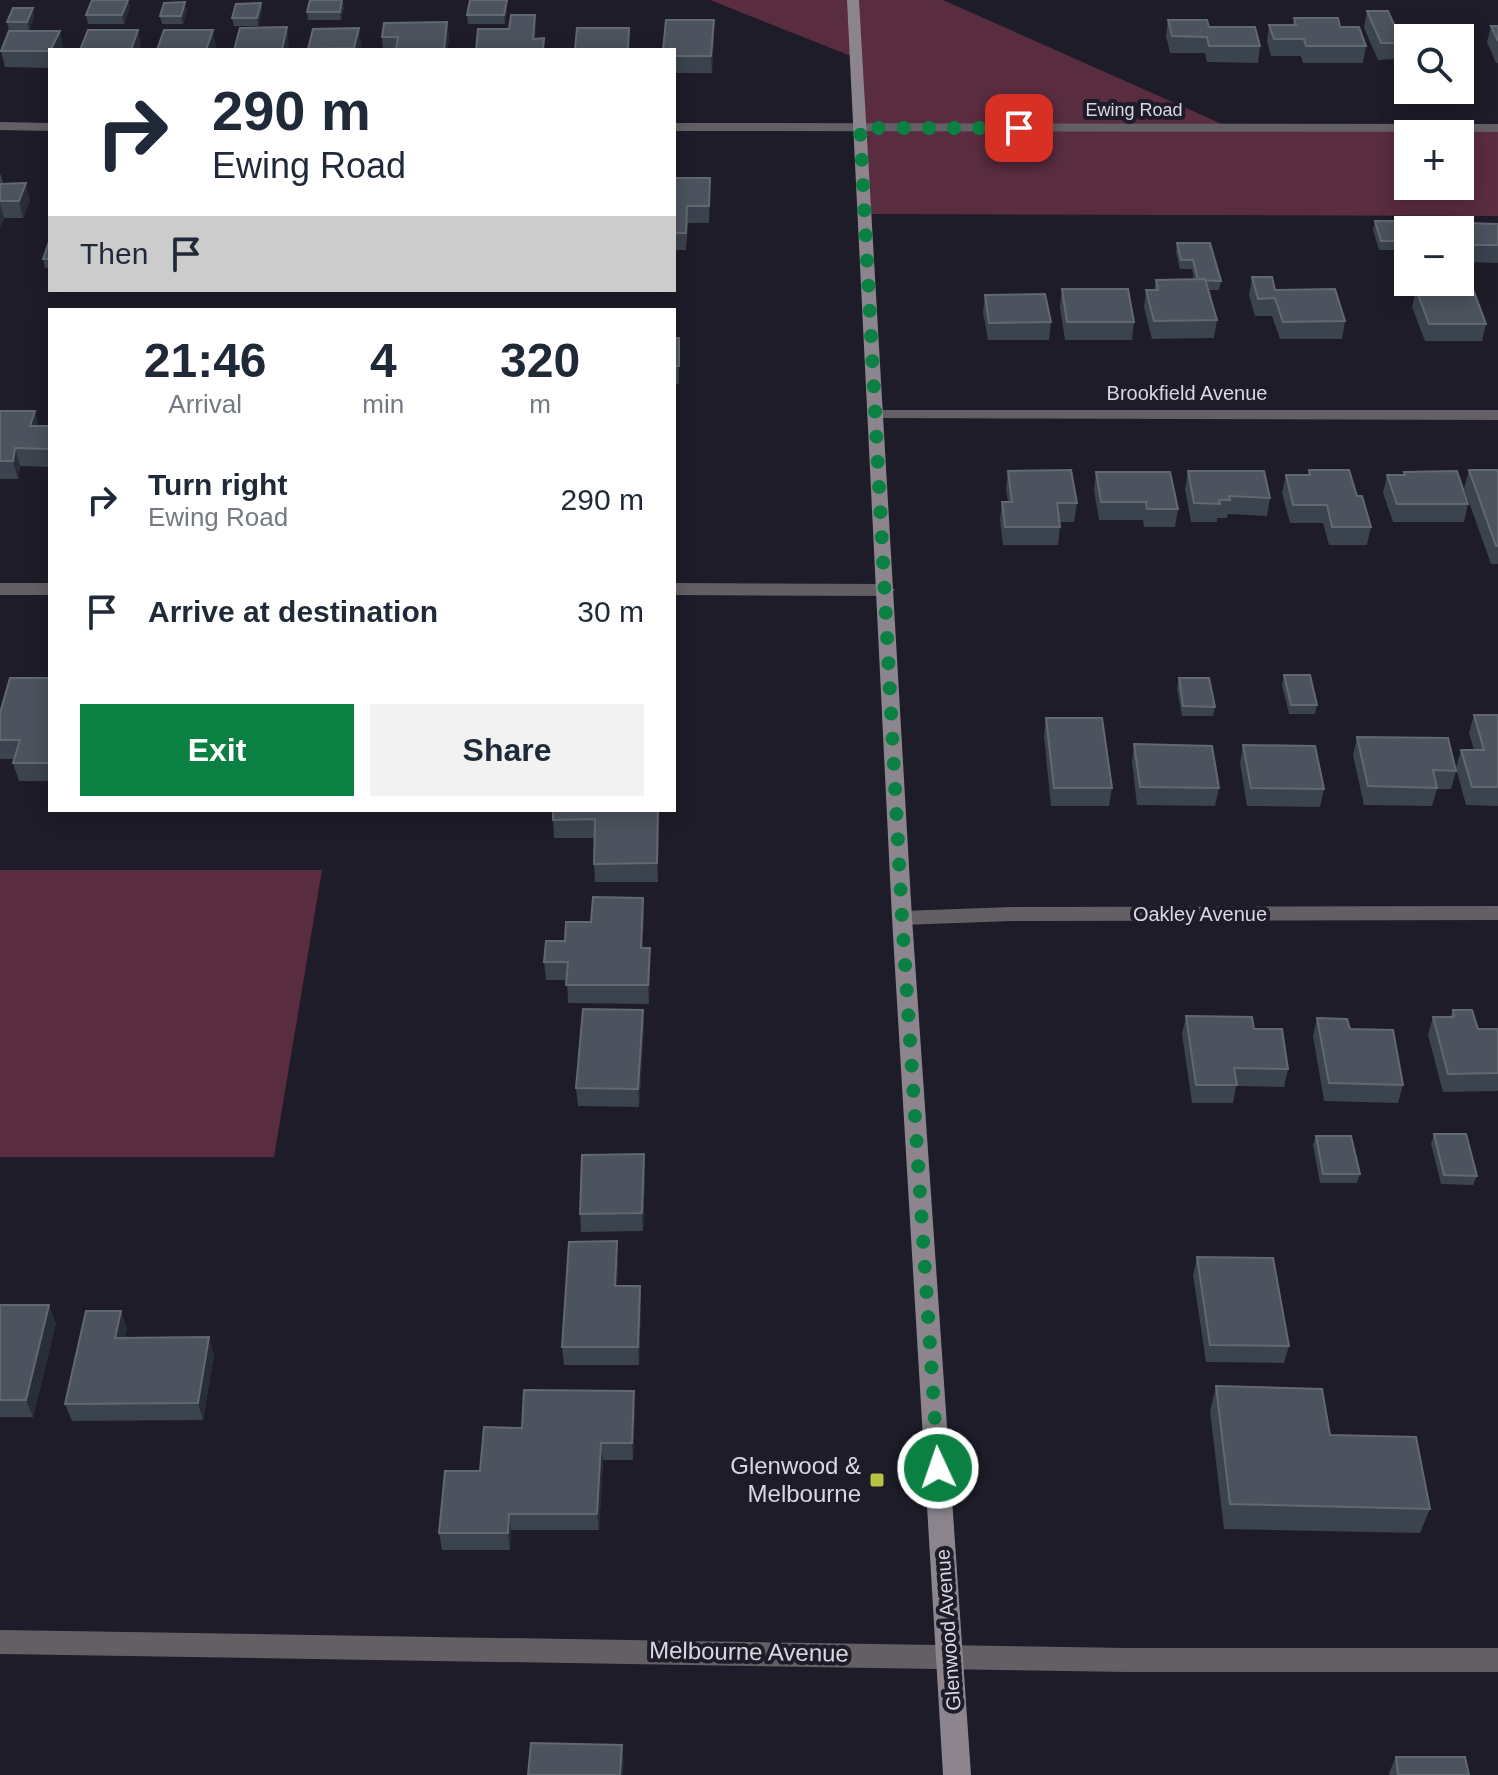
<!DOCTYPE html>
<html lang="en">
<head>
<meta charset="utf-8">
<style>
  body { margin:0; font-family:Arial,sans-serif; background:#f2f2f3; color:#1f2937; height:100vh; display:flex; flex-direction:column; font-size:30px; white-space:nowrap }
  * { box-sizing:border-box; margin:0 }
  p { font-size:26px; color:#747a83 }
  .icon { flex:none; width:44px; height:44px; fill:none; stroke:currentColor; stroke-width:2; stroke-linecap:round; stroke-linejoin:round }
  .map { position:relative; flex:1; overflow:hidden }
  .details { position:absolute; left:48px; top:308px; width:628px; height:504px; display:flex; flex-direction:column; background:#fff; border-radius:0px; box-shadow:0 4px 20px #0003 }
  .details>* { flex:none }
  .hud { position:absolute; left:48px; top:48px; width:628px; height:244px; border-radius:0px; box-shadow:0 4px 20px #0003; background:#fff; color:#1f2937; overflow:hidden }
  .controls { position:absolute; left:1394px; top:24px; display:grid; gap:16px }
  .controls a { display:grid; place-items:center; width:80px; height:80px; border-radius:0px; background:#fff; box-shadow:0 4px 20px #0003; font-size:40px }
  .pin { position:absolute; display:grid; place-items:center; width:68px; height:68px; color:#fff; margin:-34px; border-radius:16px; box-shadow:0 4px 12px #0006 }
  .me { position:absolute; width:88px; margin:-44px; rotate:357deg; stroke-linejoin:round; filter:drop-shadow(0 0 6px #0008) }
  .turn { display:flex; align-items:center; gap:28px; height:168px; padding:0 32px; font-size:36px }
  .turn .icon { width:104px; height:104px; stroke-width:2.5 }
  .turn b { display:block; font-size:56px; line-height:68px }
  .then { display:flex; align-items:center; height:76px; padding:0 32px; background:#0003; gap:16px; font-size:30px }
  .eta { display:flex; justify-content:space-evenly; align-items:center; height:136px; text-align:center }
  .eta b { font-size:48px; font-weight:700; line-height:56px }
  .action { display:flex; gap:16px; margin-top:auto; padding:16px 32px }
  .action a { flex:1; height:92px; border-radius:0px; background:#0b8043; color:#fff; font-size:32px; font-weight:700; line-height:92px; text-align:center }
  .action a+a { background:#f2f2f3; color:#1f2937 }
  ul { padding:0; list-style:none }
  li { display:flex; align-items:center; gap:24px; height:112px; padding:0 32px }
  li div { flex:1 }
  li b { display:block; font-size:30px }
  li em { font-style:normal }
  .map>svg:first-child { display:block }
  .green { fill:#5a2c40; fill-rule:evenodd }
  .lines { fill:none; stroke-linecap:round; stroke-linejoin:round }
  .street { fill:#645f65; fill-rule:evenodd }
  .secondary { fill:#8c858e; fill-rule:evenodd }
  .wall { fill:#3b434e }
  .shaded-wall { fill:#282d38 }
  .building { fill:#4c535e; stroke:#626872; stroke-width:2 }
  .route { stroke:#0b8043; stroke-width:14; stroke-dasharray:0 25.2 }
  .poi-dot { fill:#b9c046; stroke:#1d1c28; stroke-width:3 }
  .labels { text-anchor:middle; stroke-width:8; stroke-linejoin:round; paint-order:stroke }
  .far-street-label { font-size:18px; fill:#d8d8e0; stroke:#1d1c28 }
  .street-label { font-size:20px; fill:#d8d8e0; stroke:#1d1c28 }
  .near-poi-label { font-size:24px; fill:#d8d8e0; stroke:#1d1c28; text-anchor:end }
  .near-street-label { font-size:24px; fill:#d8d8e0; stroke:#1d1c28 }
</style>
</head>
<body>
<div class="map">
<svg width="1498" height="1775" viewBox="0 0 1498 1775">
  <rect width="100%" height="100%" fill="#1d1c28"/>
  <!-- green -->
  <g class="green">
    <path d="M710 0H943L1231 128H1498V216L865 214 856 58ZM1408 134H1460V186H1408Z"/>
    <path d="M0 870H322L274 1157H0Z"/>
  </g>
  <g class="lines">
    <!-- street -->
    <g class="street">
      <path d="M0 122 50 123V131L0 130Z"/>
      <path d="M674 123 1498 124V132L674 131Z"/>
      <path d="M877 410H1498V420L871 418V412Z"/>
      <rect x="0" y="583" width="50" height="12"/>
      <path d="M674 583 886 584 895 590 886 596 674 595Z"/>
      <path d="M1498 906V920L1012 921 902 925 895 923 892 918 895 913 902 911 1012 907Z"/>
      <path d="M0 1630 1127 1648H1498V1672H1127L0 1654Z"/>
    </g>
    <!-- secondary -->
    <path class="secondary" d="M847 0H859L912 918 971 1775H943L892 918Z"/>
  </g>
  <!-- wall -->
  <g class="wall">
    <path d="M92 0H128L130 7 124 24H88L86 15Z"/>
    <path d="M507 0V8L505 24H468L467 15Z"/>
    <path d="M261 3 262 12 258 26H234L232 18Z"/>
    <path d="M344 7 341 20H308L307 12Z"/>
    <path d="M187 10 183 24H162L160 16Z"/>
    <path d="M1367 11 1396 29 1408 38V63H1396L1395 59 1378 60 1364 28Z"/>
    <path d="M34 16 29 30 9 31 7 22Z"/>
    <path d="M1294 18 1340 27 1366 46 1363 63H1303L1301 56H1271L1267 41 1269 25H1293Z"/>
    <path d="M1168 20 1209 27 1260 46 1258 63 1207 62 1205 53H1170L1166 36Z"/>
    <path d="M447 22 449 38 447 50H383L382 37Z"/>
    <path d="M1491 26H1498V63H1496L1487 42Z"/>
    <path d="M60 31 63 48 62 50H50V68L5 67 1 51Z"/>
    <path d="M714 36 712 73H674V50Z"/>
    <path d="M361 45 360 50H308V49Z"/>
    <path d="M0 175H1L3 184 30 200 23 218H4L0 228Z"/>
    <path d="M674 178H710L709 223H688L686 250H674Z"/>
    <path d="M1375 221 1408 230V250H1379L1373 230Z"/>
    <path d="M1466 223 1498 224V263L1469 262 1461 241Z"/>
    <path d="M50 239V268H45L43 259Z"/>
    <path d="M1177 243 1221 281 1219 290H1208L1217 320 1214 338 1152 339 1144 307 1146 290H1154L1156 280H1194L1192 269H1180L1176 252Z"/>
    <path d="M1252 277 1275 290 1345 321 1342 339H1280L1272 316H1255L1249 295Z"/>
    <path d="M1062 289 1134 322 1132 340H1065L1060 307Z"/>
    <path d="M1416 289 1486 324 1482 341H1425L1412 307Z"/>
    <path d="M985 295 1051 322 1049 340H988L983 312Z"/>
    <rect x="674" y="338" width="5" height="46"/>
    <path d="M0 411H35L38 426H50V467L20 466 18 479H0Z"/>
    <path d="M1309 470 1357 496 1371 527 1367 545H1329L1323 523H1290L1282 493 1286 475H1308Z"/>
    <path d="M1469 470H1498V564H1491L1464 488Z"/>
    <path d="M1008 471 1077 503 1074 522H1059L1060 527 1058 545H1003L1000 520 1002 502H1008L1006 489Z"/>
    <path d="M1188 471 1270 498 1267 516 1228 514 1227 518H1217V522H1191L1185 489Z"/>
    <path d="M1096 472 1178 509 1175 527H1144L1143 520H1099L1094 490Z"/>
    <path d="M1404 472 1468 504 1464 522H1393L1383 493 1387 475H1403Z"/>
    <path d="M1284 675 1317 705 1315 714H1289L1282 685Z"/>
    <path d="M50 678V781H19L13 763 15 759H0V713Z"/>
    <path d="M1179 678 1215 707 1213 716H1182L1177 688Z"/>
    <path d="M1474 715H1498V806L1466 805 1456 768 1461 750H1474L1469 733Z"/>
    <path d="M1046 718 1112 788 1109 806H1051L1044 736Z"/>
    <path d="M1357 737 1456 771 1451 789H1437L1432 806 1364 805 1353 755Z"/>
    <path d="M1134 744 1219 788 1215 806 1137 805 1132 762Z"/>
    <path d="M1243 745 1324 789 1320 807 1247 806 1240 763Z"/>
    <path d="M658 810V882H595L594 864V838H554L553 820Z"/>
    <path d="M643 898 644 916 642 948 650 966 649 1004 568 1003 567 980H546L544 962 565 941 591 922Z"/>
    <path d="M643 1010 644 1028 639 1107 578 1106 576 1088Z"/>
    <path d="M1453 1010 1478 1029H1498V1091L1443 1092 1428 1035 1433 1017H1450Z"/>
    <path d="M1186 1016 1254 1029 1288 1069 1284 1087 1236 1086 1233 1103H1192L1182 1034Z"/>
    <path d="M1317 1018 1350 1029 1403 1085 1398 1103 1324 1101 1313 1036Z"/>
    <path d="M1434 1134 1477 1176 1473 1185 1441 1184 1431 1144Z"/>
    <path d="M1316 1136 1360 1174 1357 1183H1320L1313 1145Z"/>
    <path d="M645 1172 643 1231 581 1232 580 1214Z"/>
    <path d="M1197 1257 1289 1346 1284 1363 1206 1362 1193 1275Z"/>
    <path d="M618 1258 617 1286H640L641 1303 639 1365H564L562 1347Z"/>
    <path d="M0 1305 56 1323 33 1417H0Z"/>
    <path d="M127 1328 125 1338 214 1355 203 1420 72 1421 65 1404Z"/>
    <path d="M1216 1386 1430 1509 1420 1533 1224 1529 1210 1411Z"/>
    <path d="M635 1408 633 1460H603L599 1530H511L510 1550H442L439 1533 480 1471 522 1428Z"/>
    <path d="M1396 1757 1469 1775H1389V1773Z"/>
  </g>
  <!-- shaded-wall -->
  <g class="shaded-wall">
    <path d="M128 0 130 7 124 24 122 15Z"/>
    <path d="M343 0 344 7 341 20 340 12Z"/>
    <path d="M507 0V8L505 24 504 15Z"/>
    <path d="M185 2 187 10 183 24 181 16Z"/>
    <path d="M261 3 262 12 258 26 257 18Z"/>
    <path d="M33 8 34 16 29 30 27 22Z"/>
    <path d="M535 15 536 31 535 50 533 39Z"/>
    <path d="M714 20V36L712 73 711 56Z"/>
    <path d="M447 22 449 38 447 50H444Z"/>
    <path d="M287 27 289 44 288 50H282Z"/>
    <path d="M359 28 361 45 360 50H355Z"/>
    <path d="M138 30 141 47 140 50H131Z"/>
    <path d="M213 30 216 47 215 50H206Z"/>
    <path d="M60 31 63 48 62 50H52Z"/>
    <path d="M26 183 30 200 23 218 19 201Z"/>
    <path d="M0 204 4 218 0 228Z"/>
    <path d="M35 411 39 429 30 426Z"/>
    <path d="M15 448 20 466 18 479 13 461Z"/>
    <path d="M658 810 659 823 658 882 657 863Z"/>
    <path d="M643 898 644 916 642 966 641 948Z"/>
    <path d="M650 948V966L649 1004 648 985Z"/>
    <path d="M643 1010 644 1028 639 1107 638 1089Z"/>
    <path d="M644 1154 645 1172 643 1231 642 1213Z"/>
    <path d="M617 1241 618 1258 616 1303 615 1286Z"/>
    <path d="M640 1286 641 1303 639 1365 638 1347Z"/>
    <path d="M49 1305 56 1323 33 1417 26 1400Z"/>
    <path d="M121 1311 127 1328 121 1356 115 1338Z"/>
    <path d="M209 1337 214 1355 203 1420 198 1403Z"/>
    <path d="M634 1391 635 1408 633 1460 632 1443Z"/>
    <path d="M601 1443 603 1460 599 1530 597 1514Z"/>
    <path d="M509 1514 511 1530 510 1550 508 1533Z"/>
    <path d="M622 1745 624 1761 623 1775H620Z"/>
  </g>
  <!-- building -->
  <g class="building">
    <path d="M92 0H128L122 15H86Z"/>
    <path d="M310 0H342L340 12H307Z"/>
    <path d="M470 0H507L504 15H467Z"/>
    <path d="M185 2 181 16H160L164 3Z"/>
    <path d="M261 3 257 18H232L236 4Z"/>
    <path d="M13 8H33L27 22H7Z"/>
    <path d="M1367 11H1388L1396 29H1435L1440 38H1408V46L1399 47 1398 43H1381Z"/>
    <path d="M511 15H535L533 39 544 38 543 50H476L478 29H509Z"/>
    <path d="M1294 18H1338L1340 27H1359L1366 46H1306L1304 39H1274L1269 25H1296Z"/>
    <path d="M666 20H714L711 56H674V50H663Z"/>
    <path d="M1168 20H1207L1209 27H1255L1260 46H1209L1207 37 1172 36Z"/>
    <path d="M447 22 444 50H396L398 37H382L384 23Z"/>
    <path d="M1491 26H1498V41Z"/>
    <path d="M287 27 282 50H234L240 28Z"/>
    <path d="M359 28 354 48 308 49 313 29Z"/>
    <path d="M577 28H629L628 50H575Z"/>
    <path d="M88 30H138L131 50H80Z"/>
    <path d="M164 30H213L206 50H157Z"/>
    <path d="M9 31H60L50 51H1Z"/>
    <path d="M674 178H710L709 206H687L686 233H674Z"/>
    <path d="M26 183 19 201H0V184Z"/>
    <path d="M1375 221H1412L1415 230H1408V241H1381Z"/>
    <path d="M1466 223 1498 224V245H1473Z"/>
    <path d="M50 239V259H43Z"/>
    <path d="M1177 243H1210L1221 281 1198 280 1193 260H1181Z"/>
    <path d="M1252 277H1272L1275 290 1335 289 1345 321 1283 322 1275 298 1258 299Z"/>
    <path d="M1205 279 1217 320 1154 321 1146 290H1158L1156 280Z"/>
    <path d="M1062 289H1128L1134 322H1067Z"/>
    <path d="M1416 289H1473L1486 324H1429Z"/>
    <path d="M1045 294 1051 322 989 323 985 295Z"/>
    <rect x="674" y="338" width="5" height="28"/>
    <path d="M0 411H35L30 426H50V449L15 448 13 461H0Z"/>
    <path d="M1071 470 1077 503H1057L1060 527H1005L1002 502H1012L1008 471Z"/>
    <path d="M1309 470H1349L1357 496H1362L1371 527H1332L1327 505H1293L1286 475H1310Z"/>
    <path d="M1469 470H1498V546H1496Z"/>
    <path d="M1188 471H1264L1270 498 1229 496 1230 500H1219L1220 504 1194 503Z"/>
    <path d="M1457 471 1468 504H1397L1387 475H1405L1404 472Z"/>
    <path d="M1096 472H1170L1178 509H1147L1146 502H1101Z"/>
    <path d="M1284 675H1310L1317 705H1291Z"/>
    <path d="M10 678H50V763H13L20 740H0V713Z"/>
    <path d="M1179 678H1209L1215 707 1183 706Z"/>
    <path d="M1474 715H1498V787H1472L1461 750H1484Z"/>
    <path d="M1046 718H1102L1112 788H1054Z"/>
    <path d="M1357 737 1448 738 1456 771 1433 770 1437 788 1368 786Z"/>
    <path d="M1134 744 1212 746 1219 788 1140 787Z"/>
    <path d="M1243 745 1315 746 1324 789 1251 788Z"/>
    <path d="M553 810H658L657 863 594 864 595 819 553 820Z"/>
    <path d="M593 897 643 898 641 948H650L648 985H566L568 962H544L546 941H565L566 922H591Z"/>
    <path d="M583 1009 643 1010 638 1089 576 1088Z"/>
    <path d="M1453 1010H1472L1478 1029H1498V1073L1448 1074 1433 1017H1454Z"/>
    <path d="M1186 1016 1252 1017 1254 1029H1282L1288 1069 1234 1068 1237 1085H1196Z"/>
    <path d="M1317 1018 1347 1019 1350 1029 1393 1030 1403 1085 1329 1083Z"/>
    <path d="M1434 1134H1466L1477 1176 1444 1175Z"/>
    <path d="M1316 1136H1351L1360 1174H1323Z"/>
    <path d="M644 1154 642 1213 580 1214 582 1155Z"/>
    <path d="M617 1241 615 1286H640L638 1347H562L569 1242Z"/>
    <path d="M1197 1257 1273 1258 1289 1346 1210 1345Z"/>
    <path d="M0 1305H49L26 1400H0Z"/>
    <path d="M86 1311H121L115 1338 209 1337 198 1403 65 1404Z"/>
    <path d="M1216 1386 1322 1389 1330 1435 1416 1437 1430 1509 1230 1504Z"/>
    <path d="M524 1390 634 1391 632 1443H601L597 1514H509L508 1533H439L445 1471H480L484 1427 522 1428Z"/>
    <path d="M531 1743 622 1745 620 1775H528Z"/>
    <path d="M1396 1757H1465L1469 1775H1398Z"/>
  </g>
  <g class="lines">
    <!-- route -->
    <path class="route" d="M938 1468 902 918 860 128H1019"/>
  </g>
  <!-- markers -->
  <rect class="poi-dot" x="869" y="1472" width="16" height="16" rx="4"/>
  <g class="labels">
    <!-- far-street labels -->
    <g class="far-street-label">
      <text x="1134" y="116">Ewing Road</text>
    </g>
    <!-- street labels -->
    <g class="street-label">
      <text x="1187" y="400">Brookfield Avenue</text>
      <text x="1200" y="921">Oakley Avenue</text>
      <text transform="translate(948 1630) rotate(-94)" y="7">Glenwood Avenue</text>
    </g>
    <!-- near-poi labels -->
    <g class="near-poi-label">
      <text x="861" y="1474">Glenwood &amp;<tspan x="861" dy="28">Melbourne</tspan></text>
    </g>
    <!-- near-street labels -->
    <g class="near-street-label">
      <text transform="translate(749 1652) rotate(1)" y="8">Melbourne Avenue</text>
    </g>
  </g>
</svg>
<div class="controls">
<a><svg class="icon" aria-label="search" viewBox="0 0 24 24"><circle cx="10" cy="10" r="6"/><path d="M15 15l6 6"/></svg></a>
<a>+</a>
<a>−</a>
</div>
<div class="pin" style="left:1019px;top:128px;background:#d93025"><svg class="icon" aria-label="arrive" viewBox="0 0 24 24"><path d="M6 21V4h12l-3 4 3 4H6"/></svg></div>
<svg class="me" style="left:938px;top:1468px" viewBox="-20 -20 40 40"><circle r="17" fill="#0b8043" stroke="#fff" stroke-width="3"/><path d="M0-11L8 9 0 5-8 9z" fill="#fff"/></svg>
<div class="hud">
<div class="turn"><svg class="icon" aria-label="right" viewBox="0 0 24 24"><path d="M7 20v-9h11M14 6l5 5-5 5"/></svg><div><b>290 m</b>Ewing Road</div></div>
<div class="then">Then<svg class="icon" aria-label="arrive" viewBox="0 0 24 24"><path d="M6 21V4h12l-3 4 3 4H6"/></svg></div>
</div>
<section class="details">
<div class="eta">
<div><b>21:46</b><p>Arrival</p></div>
<div><b>4</b><p>min</p></div>
<div><b>320</b><p>m</p></div>
</div>
<ul>
<li><svg class="icon" aria-label="right" viewBox="0 0 24 24"><path d="M7 20v-9h11M14 6l5 5-5 5"/></svg><div><b>Turn right</b><p>Ewing Road</p></div><em>290 m</em></li>
<li><svg class="icon" aria-label="arrive" viewBox="0 0 24 24"><path d="M6 21V4h12l-3 4 3 4H6"/></svg><div><b>Arrive at destination</b></div><em>30 m</em></li>
</ul>
<div class="action"><a>Exit</a><a>Share</a></div>
</section>
</div>
</body>
</html>
